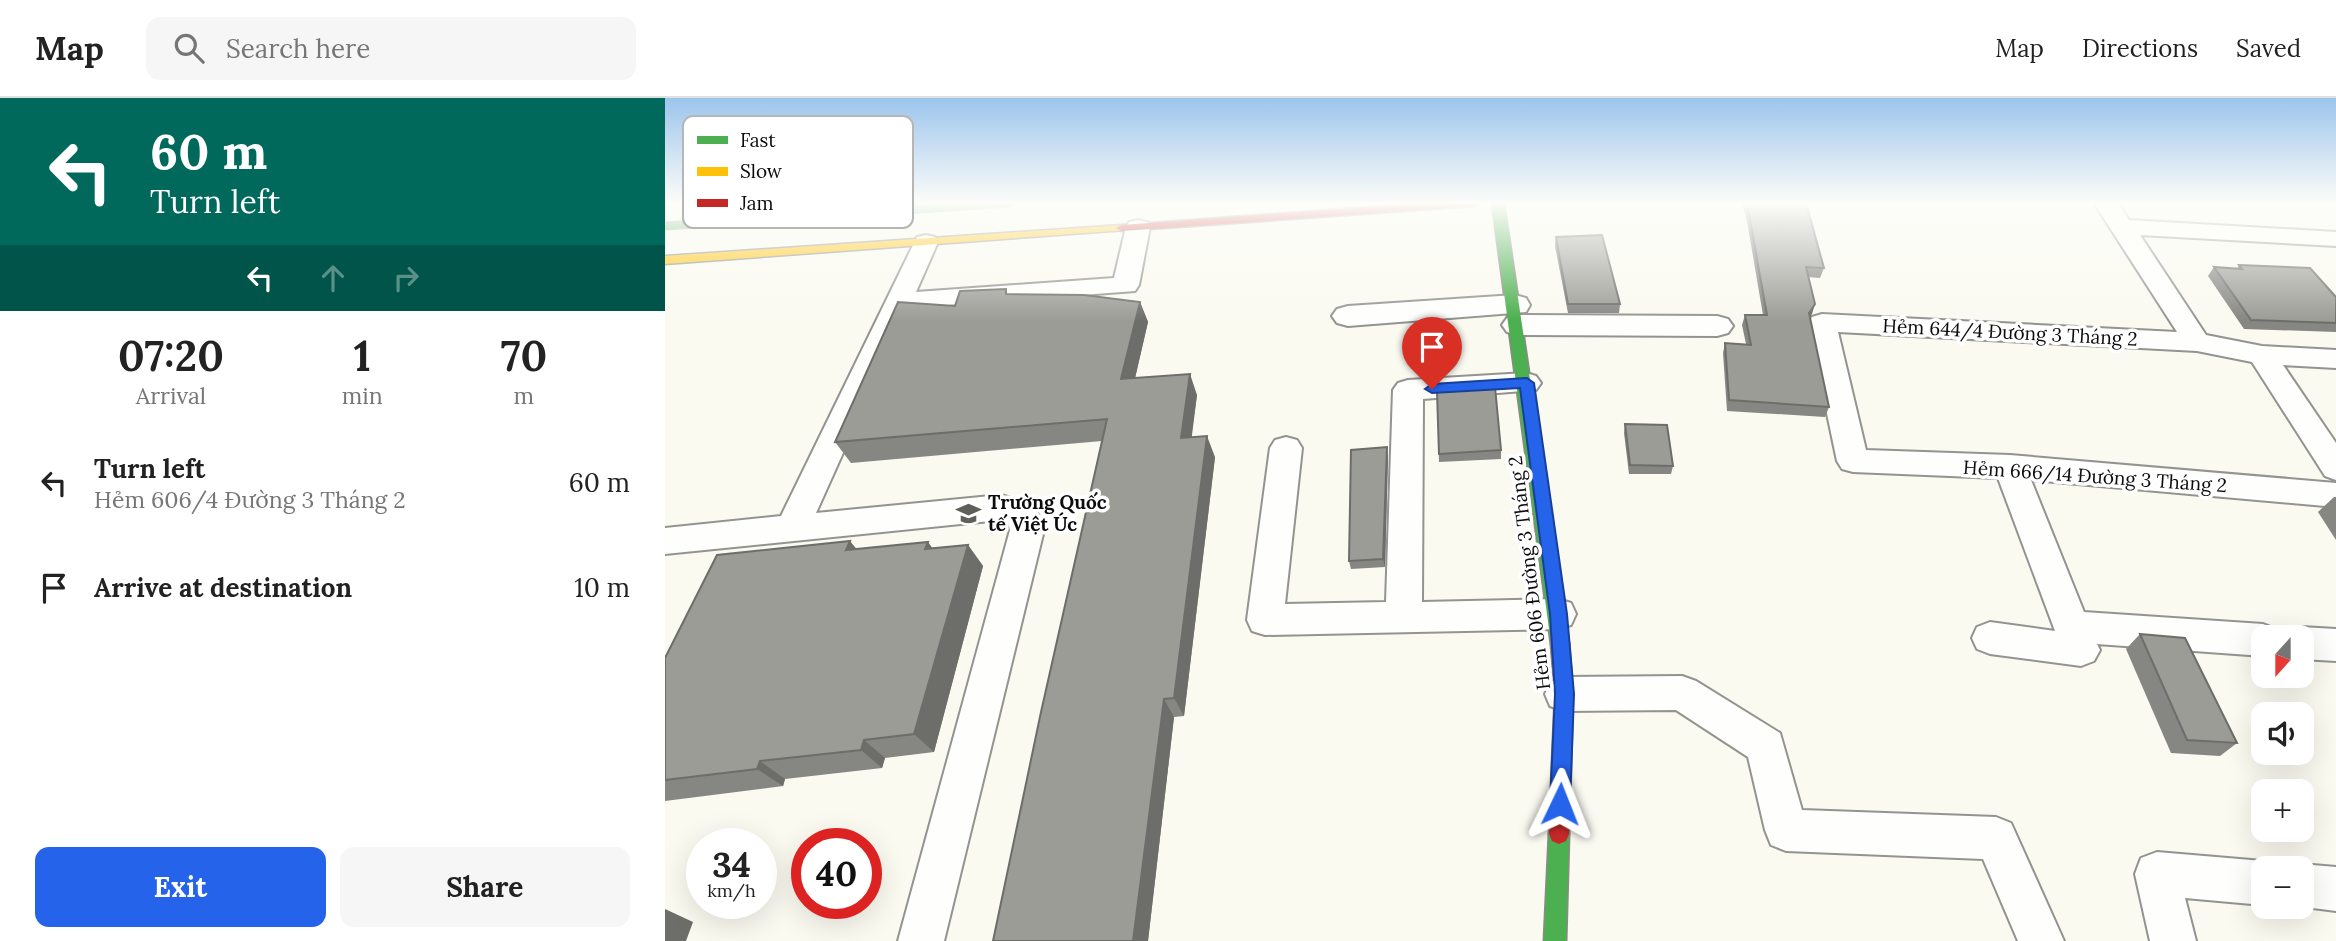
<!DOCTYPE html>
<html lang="en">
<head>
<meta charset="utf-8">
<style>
  body { margin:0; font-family:Lora,serif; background:#f6f6f6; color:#222; height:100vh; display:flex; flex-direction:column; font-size:26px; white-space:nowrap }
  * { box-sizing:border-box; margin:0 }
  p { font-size:23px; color:#767676 }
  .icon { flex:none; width:38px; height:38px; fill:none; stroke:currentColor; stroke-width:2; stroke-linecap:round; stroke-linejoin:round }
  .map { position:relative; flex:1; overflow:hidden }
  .drawer { display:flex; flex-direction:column; background:#fff; width:665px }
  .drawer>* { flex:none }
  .guide { background:#00695c; color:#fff; overflow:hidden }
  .needle { width:46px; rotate:201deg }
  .tools { position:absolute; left:1586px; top:527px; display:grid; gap:14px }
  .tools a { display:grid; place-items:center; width:63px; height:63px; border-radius:14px; background:#fff; box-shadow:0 7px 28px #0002; font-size:35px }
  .speed { position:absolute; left:21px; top:730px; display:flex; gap:14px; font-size:35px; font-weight:700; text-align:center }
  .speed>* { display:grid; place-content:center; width:91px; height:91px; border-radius:50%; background:#fff; box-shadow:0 7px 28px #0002; line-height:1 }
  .speed small { font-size:18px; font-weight:400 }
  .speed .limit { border:10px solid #d22; background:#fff; color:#111 }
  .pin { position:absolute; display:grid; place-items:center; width:60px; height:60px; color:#fff; margin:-72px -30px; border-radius:50% 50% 50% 0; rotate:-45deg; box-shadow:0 0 7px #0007 }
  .pin .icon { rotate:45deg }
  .me { position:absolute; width:77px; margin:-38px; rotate:2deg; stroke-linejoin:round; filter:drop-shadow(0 0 5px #0008) }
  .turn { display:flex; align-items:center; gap:24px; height:147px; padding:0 35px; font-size:32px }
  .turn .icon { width:91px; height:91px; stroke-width:2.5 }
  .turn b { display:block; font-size:49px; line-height:60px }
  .lanes { display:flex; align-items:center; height:66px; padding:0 35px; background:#0003; justify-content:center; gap:35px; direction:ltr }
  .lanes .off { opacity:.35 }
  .eta { display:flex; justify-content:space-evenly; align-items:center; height:119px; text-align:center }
  .eta b { font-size:42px; font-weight:700; line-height:49px }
  .cta { display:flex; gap:14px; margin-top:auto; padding:14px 35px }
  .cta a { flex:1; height:80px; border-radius:14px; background:#2563eb; color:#fff; font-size:28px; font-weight:700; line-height:80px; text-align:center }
  .cta a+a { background:#f6f6f6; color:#222 }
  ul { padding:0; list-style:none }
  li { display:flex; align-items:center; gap:21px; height:105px; padding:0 35px }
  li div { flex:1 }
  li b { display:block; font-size:26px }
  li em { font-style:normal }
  header { display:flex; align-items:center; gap:42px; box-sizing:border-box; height:98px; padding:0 35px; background:#fff; border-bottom:2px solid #e0e0e0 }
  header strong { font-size:33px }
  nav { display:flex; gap:38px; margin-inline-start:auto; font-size:24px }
  .search { width:490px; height:63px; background:#f6f6f6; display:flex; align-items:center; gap:18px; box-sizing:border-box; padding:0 24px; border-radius:14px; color:#767676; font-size:26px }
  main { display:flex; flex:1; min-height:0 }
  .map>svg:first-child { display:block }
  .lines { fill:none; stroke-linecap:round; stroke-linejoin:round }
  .lane-casing { stroke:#93938f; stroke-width:4 }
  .street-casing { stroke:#93938f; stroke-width:4 }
  .fast-casing { stroke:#8a8a86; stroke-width:3 }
  .slow-casing { stroke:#8a8a86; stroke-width:3 }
  .jam-casing { stroke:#8a8a86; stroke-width:3 }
  .lane { fill:#fefefd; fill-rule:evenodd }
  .street { fill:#fefefd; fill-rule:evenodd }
  .fast { fill:#4caf50; fill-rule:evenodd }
  .slow { fill:#ffc107; fill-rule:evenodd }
  .jam { fill:#c62828; fill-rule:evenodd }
  .wall { fill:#868682 }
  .shaded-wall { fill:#6d6d6a }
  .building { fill:#9c9c97; stroke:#6d6d6a; stroke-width:2 }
  .route { fill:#2563eb; stroke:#184099; stroke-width:2 }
  .labels { text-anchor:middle; stroke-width:7; stroke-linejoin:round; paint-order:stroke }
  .street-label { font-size:19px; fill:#0c0c0c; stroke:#fff }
  .poi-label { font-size:19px; font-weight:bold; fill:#0c0c0c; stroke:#fff; text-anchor:start }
  .key { fill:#fff; stroke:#b6b6b6; stroke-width:2 }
  .key-label { font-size:19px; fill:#0c0c0c }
</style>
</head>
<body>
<header>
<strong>Map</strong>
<div class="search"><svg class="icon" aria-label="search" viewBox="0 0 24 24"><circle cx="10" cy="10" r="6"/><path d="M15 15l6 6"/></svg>Search here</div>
<nav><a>Map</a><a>Directions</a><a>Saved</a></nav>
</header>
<main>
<section class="drawer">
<div class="guide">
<div class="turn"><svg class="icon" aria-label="left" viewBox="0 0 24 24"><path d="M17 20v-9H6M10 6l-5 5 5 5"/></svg><div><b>60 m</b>Turn left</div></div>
<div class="lanes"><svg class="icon" aria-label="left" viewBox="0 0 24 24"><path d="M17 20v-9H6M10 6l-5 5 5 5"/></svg><svg class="icon off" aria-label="ahead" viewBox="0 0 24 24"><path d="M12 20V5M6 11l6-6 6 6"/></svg><svg class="icon off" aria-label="right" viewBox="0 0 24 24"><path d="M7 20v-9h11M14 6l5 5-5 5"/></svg></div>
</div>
<div class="eta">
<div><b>07:20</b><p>Arrival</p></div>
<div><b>1</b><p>min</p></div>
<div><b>70</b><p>m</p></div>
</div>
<ul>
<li><svg class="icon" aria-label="left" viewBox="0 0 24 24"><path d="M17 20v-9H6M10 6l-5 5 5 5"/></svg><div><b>Turn left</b><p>Hẻm 606/4 Đường 3 Tháng 2</p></div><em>60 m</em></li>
<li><svg class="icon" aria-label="arrive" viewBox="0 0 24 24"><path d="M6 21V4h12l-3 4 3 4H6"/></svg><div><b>Arrive at destination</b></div><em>10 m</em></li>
</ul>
<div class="cta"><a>Exit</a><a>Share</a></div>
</section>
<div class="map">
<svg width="1671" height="843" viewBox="0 0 1671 843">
  <rect width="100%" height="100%" fill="#fafaf1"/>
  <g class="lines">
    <defs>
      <g id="lane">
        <path d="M1429 105H1453L1464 122 1671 134V148L1475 137 1541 237 1597 248 1671 252V270L1618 267 1671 345V382L1660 378 1587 264 1532 253 1173 234 1201 352 1345 357 1671 385V409L1366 382 1419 514 1598 526 1611 531 1615 539H1598V558L1432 546 1435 552 1429 563 1416 568 1325 556 1312 551 1307 540 1312 529 1325 524 1390 533 1333 380 1188 374 1177 371 1172 363 1143 225 1147 219 1157 216 1512 234Z"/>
        <path d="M473 122 482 124 485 129 474 187 470 193 243 210 151 415 336 397 369 407 379 432 279 843H233L345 432 343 424 335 422 0 456V430L116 418 252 139 261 137 270 139 273 144 251 194 449 180 461 129 464 124Z"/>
        <path d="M861 275 871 278 876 285 871 292 758 301 757 504 893 501 906 505 911 516 906 527 893 531 600 537 587 533 582 522 605 350 610 342 621 339 632 342 637 350 620 506 721 504 728 292 733 285 743 282Z"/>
        <path d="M1636 529 1671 531V563L1636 561V539H1620L1623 534Z"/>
        <path d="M1017 578 1031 583 1115 635 1137 712 1331 719 1346 725 1399 843H1353L1318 761 1121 753 1106 747 1100 732 1083 659 1011 612 899 613 885 608 880 596 885 584 899 579Z"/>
        <path d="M1492 754 1598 763 1614 770H1598V807L1520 800 1531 843H1485L1470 776 1476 760Z"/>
        <path d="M1636 766 1671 769V813L1632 808H1636V770H1626Z"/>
      </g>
      <g id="street">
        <path d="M850 197 861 200 865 207 861 214 683 228 672 225 667 218 672 211 683 208Z"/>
        <path d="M853 217 1052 218 1063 221 1068 228 1063 235 1052 238 853 237 842 234 837 227 842 220Z"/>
      </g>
      <g id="fast">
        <path d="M289 105H350L345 108 0 131V125Z"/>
        <path d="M827 105H839L904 546 901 551 895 553 889 551 886 546Z"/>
        <path d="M894 726 901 729 904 736 901 843H879L884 736 887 729Z"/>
      </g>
      <path id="slow" d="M457 127 463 130 461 132 0 166V158Z"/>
      <g id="jam">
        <path d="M757 105H815L810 108 457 133 451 130 457 127Z"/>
        <path d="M895 539 901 541 904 546 908 596 904 736 901 743 894 746 887 743 884 736 890 596 886 546 889 541Z"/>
      </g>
    </defs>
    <!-- lane casing -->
    <use href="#lane" class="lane-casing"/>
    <!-- street casing -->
    <use href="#street" class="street-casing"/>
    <!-- fast casing -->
    <use href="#fast" class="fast-casing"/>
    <!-- slow casing -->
    <use href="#slow" class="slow-casing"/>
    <!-- jam casing -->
    <use href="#jam" class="jam-casing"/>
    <!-- lane -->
    <use href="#lane" class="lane"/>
    <!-- street -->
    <use href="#street" class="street"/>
    <!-- fast -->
    <use href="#fast" class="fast"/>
    <!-- slow -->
    <use href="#slow" class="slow"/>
    <!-- jam -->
    <use href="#jam" class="jam"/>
  </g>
  <!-- wall -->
  <g class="wall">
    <path d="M1077 105H1141L1159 170 1155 180 1143 179 1150 206 1145 219 1164 309 1160 319 1062 313 1058 255 1060 245 1081 246 1077 227 1080 217H1098L1082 123Z"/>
    <path d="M891 139 955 206 954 215H903L890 148Z"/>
    <path d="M1574 167 1671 199V234L1579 231 1543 178 1549 169 1572 171Z"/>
    <path d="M344 196 475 204 483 224 470 280 532 297 526 339 550 359 519 618 509 619 483 843 437 343 186 365 170 344 290 208Z"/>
    <path d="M772 294 836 352V361L774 364Z"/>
    <path d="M960 326 1008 368 1006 376H964L959 335Z"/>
    <path d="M723 358 720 469 686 471 684 463Z"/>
    <path d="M1669 399H1671V442L1653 414Z"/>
    <path d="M303 447 318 468 269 654 220 660 217 670 120 681 118 688 0 703V560L192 451 267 450Z"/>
    <path d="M1475 536 1572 645 1555 658 1506 655 1461 551Z"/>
  </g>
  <!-- shaded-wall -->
  <g class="shaded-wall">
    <path d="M475 204 483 224 465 302 456 281Z"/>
    <path d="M1150 206 1147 216 1140 226 1144 215Z"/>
    <path d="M525 276 532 297 524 361 516 340Z"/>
    <path d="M542 338 550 359 519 618 509 600Z"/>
    <path d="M722 349 723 358 720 469 718 461Z"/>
    <path d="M185 443 203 465 181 452Z"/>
    <path d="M263 444 279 466 260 451Z"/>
    <path d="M303 447 318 468 269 654 249 636Z"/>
    <path d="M499 601 509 619 483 843H468Z"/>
    <path d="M199 642 220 660 217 670 196 652Z"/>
    <path d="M95 663 120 681 118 688 92 671Z"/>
    <path d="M0 811 28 824 21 843H0Z"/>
  </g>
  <!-- building -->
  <g class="building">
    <path d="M1082 105H1141L1159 170 1141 169 1150 206 1144 215 1164 309 1064 302 1060 245 1086 247 1080 217H1102Z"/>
    <path d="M937 137 955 206H903L891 139Z"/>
    <path d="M1574 167 1645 170 1671 199V225L1586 222 1549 169 1577 171Z"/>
    <path d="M341 191V196L419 197 475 204 456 281 525 276 516 340 542 338 509 600 499 601 468 843H328L376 614 442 321 170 344 233 204 290 208 295 193Z"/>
    <path d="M830 289 836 352 774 356 772 294Z"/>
    <path d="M960 326 1002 327 1008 368 965 367Z"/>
    <path d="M722 349 718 461 684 463 686 352Z"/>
    <path d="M185 443 181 452 263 444 260 451 303 447 249 636 199 642 196 652 95 663 92 671 0 682V560L52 457Z"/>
    <path d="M1475 536 1520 540 1572 645 1522 642Z"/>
  </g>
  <!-- sky -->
  <linearGradient id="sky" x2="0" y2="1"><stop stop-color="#9cc5ec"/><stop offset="0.47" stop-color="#fdfdf9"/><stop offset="1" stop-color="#fdfdf9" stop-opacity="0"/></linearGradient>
  <rect width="1671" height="223" fill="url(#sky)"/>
  <!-- route -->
  <path class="route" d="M862 280 869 285 902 516 909 596 905 706 902 713 895 715 888 713 885 706 890 596 885 516 855 290 767 295 760 291 767 286Z"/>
  <!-- icons -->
  <defs>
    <symbol id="school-bare" viewBox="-9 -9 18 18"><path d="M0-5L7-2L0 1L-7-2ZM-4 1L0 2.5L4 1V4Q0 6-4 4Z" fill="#5f5f5c" stroke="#fff" stroke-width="2.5" paint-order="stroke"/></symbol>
  </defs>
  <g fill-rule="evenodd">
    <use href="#school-bare" x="286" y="398" width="35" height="35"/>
  </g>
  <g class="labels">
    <!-- street labels -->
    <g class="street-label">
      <text transform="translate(1345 234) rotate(3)" y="7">Hẻm 644/4 Đường 3 Tháng 2</text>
      <text transform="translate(1430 378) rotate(4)" y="7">Hẻm 666/14 Đường 3 Tháng 2</text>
      <text transform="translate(864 475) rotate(-97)" y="7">Hẻm 606 Đường 3 Tháng 2</text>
    </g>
    <!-- poi labels -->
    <g class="poi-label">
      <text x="323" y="411">Trường Quốc<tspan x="323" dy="22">tế Việt Úc</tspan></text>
    </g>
  </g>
  <!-- legend -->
  <rect x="18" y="18" width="230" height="112" rx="10" class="key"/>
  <rect x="32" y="38" width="31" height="8" fill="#4caf50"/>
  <rect x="32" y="69" width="31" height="9" fill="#ffc107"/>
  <rect x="32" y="101" width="31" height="8" fill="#c62828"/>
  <g class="key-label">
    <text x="75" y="49">Fast</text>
    <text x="75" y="80">Slow</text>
    <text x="75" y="112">Jam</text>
  </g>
</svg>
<div class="tools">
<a><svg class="needle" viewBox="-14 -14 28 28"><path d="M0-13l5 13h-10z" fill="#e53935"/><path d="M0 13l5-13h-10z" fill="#767676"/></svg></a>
<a><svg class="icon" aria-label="sound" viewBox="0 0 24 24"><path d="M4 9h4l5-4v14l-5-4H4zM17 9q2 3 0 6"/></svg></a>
<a>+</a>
<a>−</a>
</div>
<div class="speed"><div>34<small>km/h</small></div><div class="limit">40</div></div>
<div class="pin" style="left:767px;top:291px;background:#d93025"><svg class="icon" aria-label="arrive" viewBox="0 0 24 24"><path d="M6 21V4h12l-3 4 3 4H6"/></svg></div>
<svg class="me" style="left:895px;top:706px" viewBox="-20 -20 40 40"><path d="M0-17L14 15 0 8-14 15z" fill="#2563eb" stroke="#fff" stroke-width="4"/></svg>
</div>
</main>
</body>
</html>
